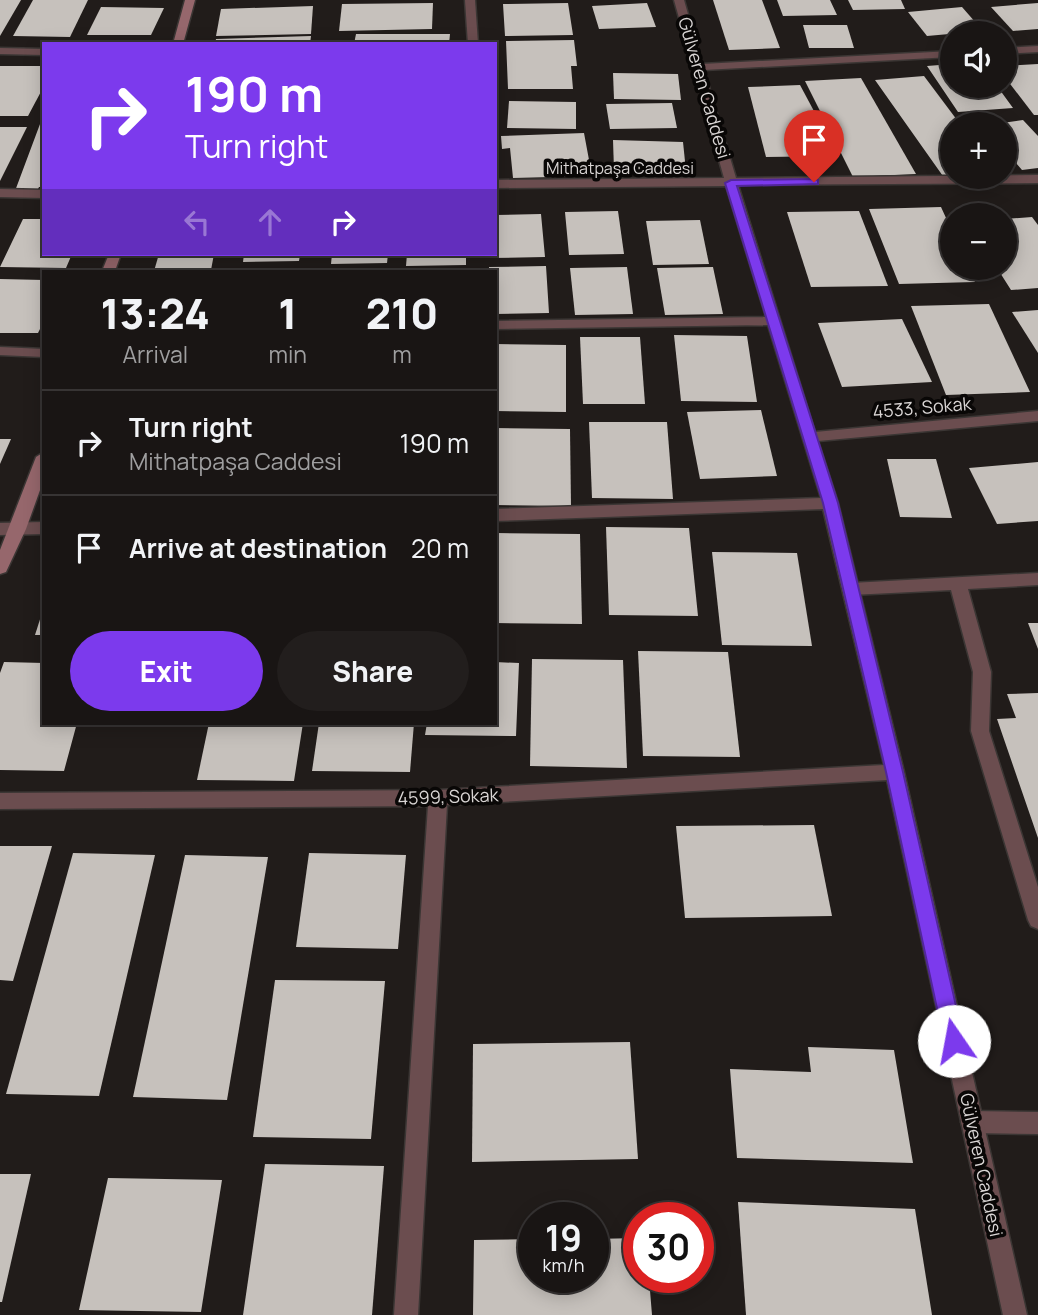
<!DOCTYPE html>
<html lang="en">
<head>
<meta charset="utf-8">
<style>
  body { margin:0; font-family:Manrope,sans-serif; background:#221e1d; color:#f1f3f6; height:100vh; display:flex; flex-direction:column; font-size:26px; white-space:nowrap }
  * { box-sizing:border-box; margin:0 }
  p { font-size:23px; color:#9f9fa0 }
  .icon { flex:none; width:38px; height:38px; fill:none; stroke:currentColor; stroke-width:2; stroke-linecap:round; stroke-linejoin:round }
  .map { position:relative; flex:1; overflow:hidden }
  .drawer { position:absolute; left:42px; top:270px; width:455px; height:455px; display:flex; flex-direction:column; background:#191514; border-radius:0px; box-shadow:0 4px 18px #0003,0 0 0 2px #373434 }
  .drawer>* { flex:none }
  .top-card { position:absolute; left:42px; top:42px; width:455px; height:214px; border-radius:0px; box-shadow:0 4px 18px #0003,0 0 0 2px #373434; background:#7c3aed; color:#fff; overflow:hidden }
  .tools { position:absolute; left:940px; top:21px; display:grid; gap:14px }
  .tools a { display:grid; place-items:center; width:77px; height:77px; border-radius:50%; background:#191514; box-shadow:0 4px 18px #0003,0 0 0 2px #373434; font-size:35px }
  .speed { position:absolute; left:518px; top:1202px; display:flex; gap:14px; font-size:35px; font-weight:700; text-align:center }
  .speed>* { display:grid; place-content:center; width:91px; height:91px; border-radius:50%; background:#191514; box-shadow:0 4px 18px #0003,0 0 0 2px #373434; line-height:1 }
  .speed small { font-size:18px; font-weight:400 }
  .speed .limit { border:10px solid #d22; background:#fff; color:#111 }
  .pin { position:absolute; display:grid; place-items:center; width:60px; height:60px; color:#fff; margin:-72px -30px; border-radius:50% 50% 50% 0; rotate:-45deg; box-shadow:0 0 7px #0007 }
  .pin .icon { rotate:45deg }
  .me { position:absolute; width:77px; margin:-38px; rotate:348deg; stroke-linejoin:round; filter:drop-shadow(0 0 5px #0008) }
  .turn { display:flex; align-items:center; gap:24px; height:147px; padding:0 28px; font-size:32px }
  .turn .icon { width:91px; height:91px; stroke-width:2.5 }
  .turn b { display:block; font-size:49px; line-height:60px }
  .lanes { display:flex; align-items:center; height:66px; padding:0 28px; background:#0003; justify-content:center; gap:35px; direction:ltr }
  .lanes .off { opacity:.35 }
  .eta { display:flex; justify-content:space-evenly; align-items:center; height:119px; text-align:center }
  .eta b { font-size:42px; font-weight:800; line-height:49px }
  .cta { display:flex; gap:14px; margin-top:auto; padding:14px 28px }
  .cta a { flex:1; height:80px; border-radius:42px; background:#7c3aed; color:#fff; font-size:28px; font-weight:800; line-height:80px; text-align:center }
  .cta a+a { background:#221e1d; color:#f1f3f6 }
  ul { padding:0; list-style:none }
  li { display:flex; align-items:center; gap:21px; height:105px; padding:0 28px; border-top:2px solid #373434 }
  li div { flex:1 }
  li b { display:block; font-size:26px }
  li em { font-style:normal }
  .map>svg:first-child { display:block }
  .building { fill:#c6c1bc }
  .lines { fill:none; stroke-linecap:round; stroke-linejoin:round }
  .lane-casing { stroke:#3b3634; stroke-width:3 }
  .street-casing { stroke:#3b3634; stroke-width:3 }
  .secondary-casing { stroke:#3b3634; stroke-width:3 }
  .lane { fill:#6b4d4f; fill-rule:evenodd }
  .street { fill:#6b4d4f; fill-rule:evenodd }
  .secondary { fill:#96676c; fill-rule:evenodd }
  .route { fill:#7c3aed; stroke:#51269a; stroke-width:2 }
  .labels { text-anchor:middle; stroke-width:7; stroke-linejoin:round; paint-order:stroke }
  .far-street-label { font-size:16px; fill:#d9d5d4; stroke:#090706 }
  .street-label { font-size:18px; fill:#d9d5d4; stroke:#090706 }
</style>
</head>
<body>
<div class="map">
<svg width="1038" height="1315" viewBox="0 0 1038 1315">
  <rect width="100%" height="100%" fill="#211c1a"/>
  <!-- building -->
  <g class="building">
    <path d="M0 0H21L0 36Z"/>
    <path d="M33 0H88L70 37 13 36Z"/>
    <path d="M713 0H762L780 48 729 50Z"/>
    <path d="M777 0H830L837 15 783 16Z"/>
    <path d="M848 0H901L905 9 853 10Z"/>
    <path d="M433 3 432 29 339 31 342 4Z"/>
    <path d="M568 3 573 35 505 36 503 4Z"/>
    <path d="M647 3 656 27 599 29 592 6Z"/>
    <path d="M1038 3V29L1013 31 991 7Z"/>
    <path d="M313 6 311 34 216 36 221 9Z"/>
    <path d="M101 7 164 8 151 35H87Z"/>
    <path d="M962 7 983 31 927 36 908 12Z"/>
    <path d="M803 25H847L854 48H809Z"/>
    <path d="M356 34H450L449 44H354Z"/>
    <path d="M311 36 310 44H215L216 39Z"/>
    <path d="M574 40 577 66H571L573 89H508L506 41Z"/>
    <path d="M952 64V86H997L1013 108 958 112 927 66Z"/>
    <path d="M1038 64V115H1034L1004 76V66Z"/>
    <path d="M0 66H44V86L28 116H0Z"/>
    <path d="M613 73 678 74 681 100 614 99Z"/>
    <path d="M924 76 960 124H952V179H945L875 80Z"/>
    <path d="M861 78 916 174 853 177 805 81Z"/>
    <path d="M800 85 838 156 766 157 748 87Z"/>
    <path d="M509 101 576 102V129L507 128Z"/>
    <path d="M672 103 677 128 610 129 606 104Z"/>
    <path d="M43 116 44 187H39L37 191H15Z"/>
    <path d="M1023 120 1038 136V168L1022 170 1004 149V124H995Z"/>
    <path d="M0 127H27L0 181Z"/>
    <path d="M584 133 592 176 513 178 510 148 502 149 501 136Z"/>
    <path d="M613 140 683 142 686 171 614 170Z"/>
    <path d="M941 207 952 231V268H969L975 282 899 284 869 209Z"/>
    <path d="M618 211 624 254 569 255 565 212Z"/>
    <path d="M859 211 888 286 811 287 787 212Z"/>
    <path d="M541 214 545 257 489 258V254H495V215Z"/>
    <path d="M1032 217 1038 225V288L1011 290 997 268H1004V219Z"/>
    <path d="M23 219H44V254H72L66 268 0 267Z"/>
    <path d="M700 220 709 264 653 265 646 221Z"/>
    <path d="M159 254H214L211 270 154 271Z"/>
    <path d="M244 254H300L299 261 243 262Z"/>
    <path d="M332 254H388L387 263 331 264Z"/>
    <path d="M407 254H466V265L406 266Z"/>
    <path d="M546 266 549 313 495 314V271H489V267Z"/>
    <path d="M627 267 633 314 575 315 570 268Z"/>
    <path d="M713 267 723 314 665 315 657 268Z"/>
    <path d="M0 279 44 280V321L38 333H0Z"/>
    <path d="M989 304 1030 392 946 395 911 306Z"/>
    <path d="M1038 310V353L1012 312Z"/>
    <path d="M902 319 932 382 842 387 818 323Z"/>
    <path d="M674 335 747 336 757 402 681 401Z"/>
    <path d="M580 337H640L645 404H583Z"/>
    <path d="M495 344 566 345V412L495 411Z"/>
    <path d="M761 410 777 476 700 479 687 412Z"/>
    <path d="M589 422H667L673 499 592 498Z"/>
    <path d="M495 428 570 429 571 506 495 505Z"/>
    <path d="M0 439H11L0 464Z"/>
    <path d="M887 459H936L952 518 900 517Z"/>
    <path d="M1038 462V521L997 524 969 468Z"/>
    <path d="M606 527 689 528 698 616 609 615Z"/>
    <path d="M497 533 580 534 582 624 495 623Z"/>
    <path d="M712 552 797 553 812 646 722 645Z"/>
    <path d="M43 610 44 635H35Z"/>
    <path d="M1028 623H1038V649Z"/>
    <path d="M638 651 728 652 740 757 643 756Z"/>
    <path d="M532 659 623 660 627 768 530 766Z"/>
    <path d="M4 662 44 663V723H77L64 771 0 770V673Z"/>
    <path d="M495 662 519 663 516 736 425 735 427 723H495Z"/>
    <path d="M1038 693V838L997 719 1016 718 1007 694Z"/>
    <path d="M209 723H303L294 781 197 780Z"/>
    <path d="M319 723H414L410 772 312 771Z"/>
    <path d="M814 825 832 916 685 918 676 826Z"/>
    <path d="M0 846H52L13 981 0 980Z"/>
    <path d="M73 853 155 855 99 1096 6 1094Z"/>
    <path d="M309 853 406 855 398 949 296 947Z"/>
    <path d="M185 855 268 857 227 1100 133 1097Z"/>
    <path d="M275 980 385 981 371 1139 253 1137Z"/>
    <path d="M630 1042 638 1159 472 1162 473 1044Z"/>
    <path d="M808 1047 894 1050 913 1163 737 1158 730 1069 811 1072Z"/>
    <path d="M265 1164 384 1166 372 1315H243Z"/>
    <path d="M0 1174H31L2 1302H0Z"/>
    <path d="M108 1178 222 1180 201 1312 79 1310Z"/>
    <path d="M738 1202 915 1209 932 1315H746Z"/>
    <path d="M639 1238V1278H649L652 1315H473L474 1240 534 1239V1278H593V1239Z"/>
  </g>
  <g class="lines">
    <defs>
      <g id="lane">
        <path d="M1038 573V585L968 589 991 672 989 731 1038 887V929L1031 926 1028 920 971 731 973 672 951 590 851 595 843 589 851 583Z"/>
        <path d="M972 1111 1038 1112V1134L972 1133 964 1130 961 1122 964 1114Z"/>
      </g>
      <g id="street">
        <path d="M465 0H475L478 44H468Z"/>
        <path d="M674 0H684L702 64 952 51V57L704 70 736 178 1038 175V183L738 185 815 432 1038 411V421L818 441 838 503 904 772 1027 1315H1003L887 780 447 805 418 1315H394L428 806 0 809V793L438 790 884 765 823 509 495 521V509L821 498 768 325 495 329V321L766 317 726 186 495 188V180L724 178Z"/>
        <path d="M1038 46V52L1004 54V48Z"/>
        <path d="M0 48 44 49V55L0 54Z"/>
        <path d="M0 189 44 190V198L0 197Z"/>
        <path d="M0 347 44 349V357L0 355Z"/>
        <path d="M44 522V534L0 535V523Z"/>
      </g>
      <g id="secondary">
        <path d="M185 0H195L183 44H173Z"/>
        <path d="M109 254H121L115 271H102Z"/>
        <path d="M44 452V479L26 529 6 572 0 574V550L36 457Z"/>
      </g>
    </defs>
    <!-- lane casing -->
    <use href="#lane" class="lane-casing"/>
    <!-- street casing -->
    <use href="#street" class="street-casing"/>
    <!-- secondary casing -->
    <use href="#secondary" class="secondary-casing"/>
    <!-- lane -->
    <use href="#lane" class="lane"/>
    <!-- street -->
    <use href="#street" class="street"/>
    <!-- secondary -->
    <use href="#secondary" class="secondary"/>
  </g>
  <!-- route -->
  <path class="route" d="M814 179 818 180V184L737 186 838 503 903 772 964 1041 961 1048 954 1051 947 1048 944 1041 886 772 823 503 725 183 731 180Z"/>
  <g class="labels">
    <!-- far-street labels -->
    <g class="far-street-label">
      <text x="620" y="174">Mithatpaşa Caddesi</text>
    </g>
    <!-- street labels -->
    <g class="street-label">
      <text transform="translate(704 88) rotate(74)" y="6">Gülveren Caddesi</text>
      <text transform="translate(922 408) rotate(-5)" y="6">4533, Sokak</text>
      <text transform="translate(448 797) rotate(-2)" y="6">4599, Sokak</text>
      <text transform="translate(981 1165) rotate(78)" y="6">Gülveren Caddesi</text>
    </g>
  </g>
</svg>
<div class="tools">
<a><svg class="icon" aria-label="sound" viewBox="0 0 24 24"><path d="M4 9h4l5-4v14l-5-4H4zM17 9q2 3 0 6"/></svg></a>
<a>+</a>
<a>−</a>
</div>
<div class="speed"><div>19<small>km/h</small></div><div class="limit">30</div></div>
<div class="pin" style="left:814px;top:182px;background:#d93025"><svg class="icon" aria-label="arrive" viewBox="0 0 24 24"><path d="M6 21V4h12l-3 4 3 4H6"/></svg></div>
<svg class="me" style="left:954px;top:1041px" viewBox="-20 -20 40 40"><circle r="19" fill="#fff"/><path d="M0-13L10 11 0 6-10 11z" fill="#7c3aed"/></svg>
<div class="top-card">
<div class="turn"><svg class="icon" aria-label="right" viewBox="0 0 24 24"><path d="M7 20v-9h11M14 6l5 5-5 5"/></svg><div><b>190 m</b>Turn right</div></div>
<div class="lanes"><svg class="icon off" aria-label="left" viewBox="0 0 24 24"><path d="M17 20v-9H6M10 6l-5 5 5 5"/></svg><svg class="icon off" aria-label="ahead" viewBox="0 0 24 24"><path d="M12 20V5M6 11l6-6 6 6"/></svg><svg class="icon" aria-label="right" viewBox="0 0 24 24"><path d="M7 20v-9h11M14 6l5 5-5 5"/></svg></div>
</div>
<section class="drawer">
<div class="eta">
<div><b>13:24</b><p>Arrival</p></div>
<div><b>1</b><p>min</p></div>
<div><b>210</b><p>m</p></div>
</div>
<ul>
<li><svg class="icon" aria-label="right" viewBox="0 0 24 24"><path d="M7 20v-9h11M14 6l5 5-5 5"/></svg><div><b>Turn right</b><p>Mithatpaşa Caddesi</p></div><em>190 m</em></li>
<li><svg class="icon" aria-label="arrive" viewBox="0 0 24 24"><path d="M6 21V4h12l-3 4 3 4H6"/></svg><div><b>Arrive at destination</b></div><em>20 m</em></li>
</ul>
<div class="cta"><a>Exit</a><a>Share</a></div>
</section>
</div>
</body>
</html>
